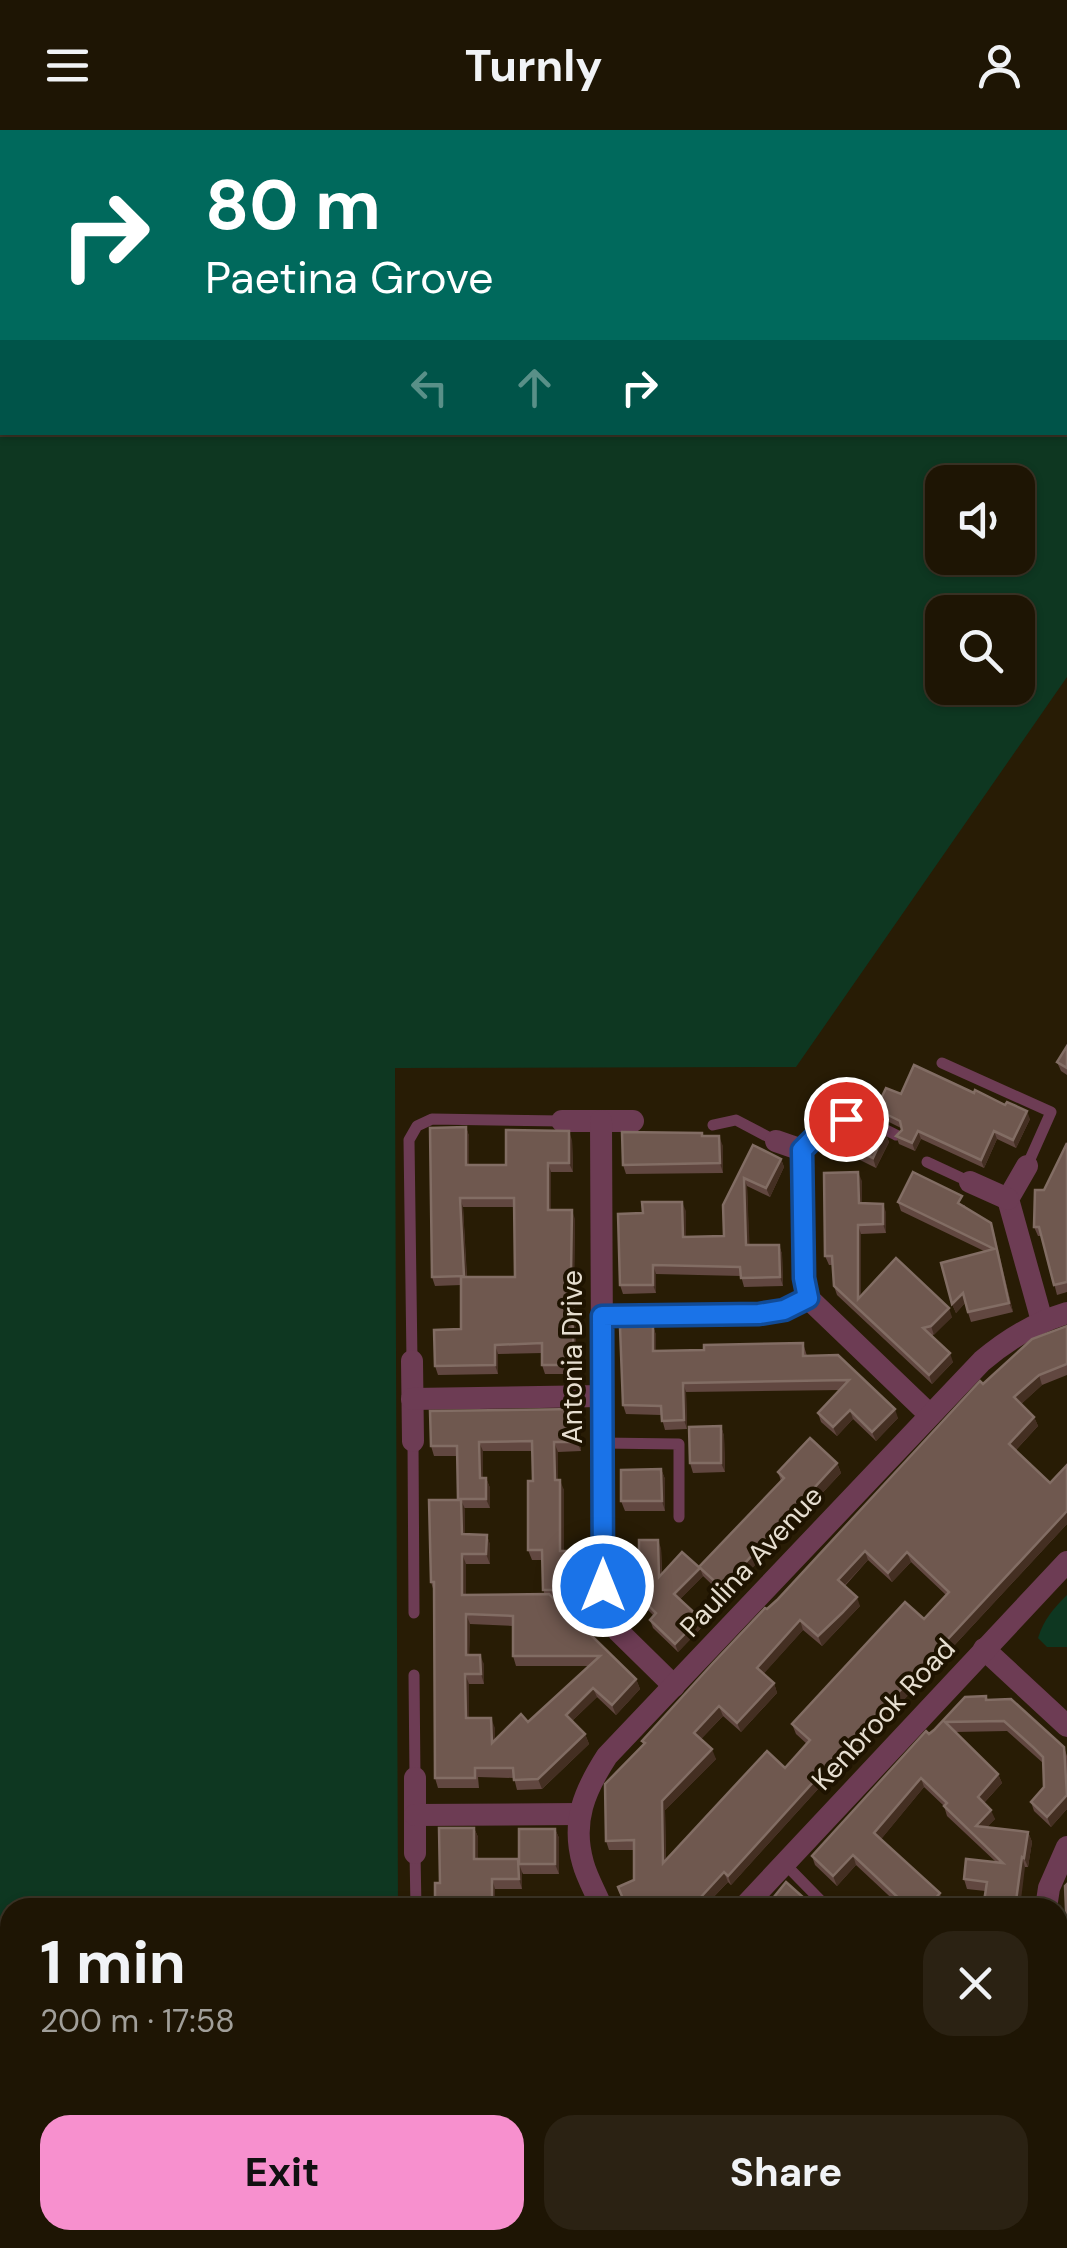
<!DOCTYPE html>
<html lang="en">
<head>
<meta charset="utf-8">
<style>
  body { margin:0; font-family:"DM Sans",sans-serif; background:#2b2213; color:#f1f3f6; height:100vh; display:flex; flex-direction:column; font-size:38px; white-space:nowrap }
  * { box-sizing:border-box; margin:0 }
  p { font-size:32px; color:#a19f9a }
  .icon { flex:none; width:55px; height:55px; fill:none; stroke:currentColor; stroke-width:2; stroke-linecap:round; stroke-linejoin:round }
  .map { position:relative; flex:1; overflow:hidden }
  .side { position:absolute; left:0px; top:1768px; width:1068px; height:352px; display:flex; flex-direction:column; background:#1e1504; border-radius:30px 30px 0 0; box-shadow:0 2px 8px #0004,0 0 0 2px #3c3426 }
  .side>* { flex:none }
  .hud { position:absolute; left:0px; top:0px; width:1068px; height:305px; box-shadow:0 2px 8px #0004,0 0 0 2px #3c3426; background:#00695c; color:#fff; overflow:hidden }
  .fabs { position:absolute; left:925px; top:335px; display:grid; gap:20px }
  .fabs a { display:grid; place-items:center; width:110px; height:110px; border-radius:20px; background:#1e1504; box-shadow:0 2px 8px #0004,0 0 0 2px #3c3426; font-size:50px }
  .pin { position:absolute; display:grid; place-items:center; width:85px; height:85px; color:#fff; margin:-42px; border:5px solid #fff; border-radius:50%; box-shadow:0 2px 10px #0007 }
  .me { position:absolute; width:110px; margin:-55px; rotate:0deg; stroke-linejoin:round; filter:drop-shadow(0 0 8px #0008) }
  .turn { display:flex; align-items:center; gap:35px; height:210px; padding:0 40px; font-size:45px }
  .turn .icon { width:130px; height:130px; stroke-width:2.5 }
  .turn b { display:block; font-size:70px; line-height:85px }
  .lanes { display:flex; align-items:center; height:95px; padding:0 40px; background:#0003; justify-content:center; gap:50px; direction:ltr }
  .lanes .off { opacity:.35 }
  .round { display:grid; place-items:center; flex:none; width:105px; height:105px; border-radius:30px; background:#2b2213 }
  .headline { display:flex; align-items:center; justify-content:space-between; height:170px; padding:0 40px }
  h1 { font-size:60px; font-weight:700; line-height:75px }
  .button { display:flex; gap:20px; margin-top:auto; padding:20px 40px }
  .button a { flex:1; height:115px; border-radius:30px; background:#f790ce; color:#111; font-size:40px; font-weight:700; line-height:115px; text-align:center }
  .button a+a { background:#2b2213; color:#f1f3f6 }
  header { display:flex; justify-content:space-between; align-items:center; height:130px; padding:0 40px; background:#1e1504; font-size:45px; font-weight:700 }
  .map>svg:first-child { display:block }
  .green { fill:#0e3721; fill-rule:evenodd }
  .lines { fill:none; stroke-linecap:round; stroke-linejoin:round }
  .service { stroke:#6d3c54; stroke-width:11 }
  .minor { stroke:#6d3c54; stroke-width:22 }
  .wall { fill:#614740; fill-rule:evenodd }
  .shaded-wall { fill:#442f22 }
  .building { fill:#6f584f; stroke:#826d64; stroke-width:2.5; fill-rule:evenodd }
  .route-casing { stroke:#114b97; stroke-width:25 }
  .route { stroke:#1a73e8; stroke-width:18 }
  .labels { text-anchor:middle; stroke-width:8; stroke-linejoin:round; paint-order:stroke }
  .street-label { font-size:28px; fill:#e6ded0; stroke:#1e1300 }
</style>
</head>
<body>
<header><svg class="icon" aria-label="menu" viewBox="0 0 24 24"><path d="M4 6h16M4 12h16M4 18h16"/></svg>Turnly<svg class="icon" aria-label="person" viewBox="0 0 24 24"><circle cx="12" cy="8" r="4"/><path d="M4 21q1-7 8-7t8 7"/></svg></header>
<div class="map">
<svg width="1067" height="2118" viewBox="0 0 1067 2118">
  <rect width="100%" height="100%" fill="#281c05"/>
  <!-- green -->
  <g class="green">
    <path d="M0 0H1067V547L796 937 395 938 398 1777 10 1778V1865L0 1866ZM1065 2V302H2V2ZM1018 352V428H942V352ZM942 482H1018V558H942Z"/>
    <path d="M1067 1465V1517H1047L1038 1508C1044 1489 1053 1479 1067 1465Z"/>
  </g>
  <g class="lines">
    <!-- service -->
    <g class="service">
      <path d="M942 933 1051 982 1027 1036"/>
      <path d="M713 995 736 990 776 1011"/>
      <path d="M825 996C857 985 866 990 896 1005"/>
      <path d="M927 1032 970 1052"/>
      <path d="M412 1231 409 1010 417 996 432 989 562 991"/>
      <path d="M413 1311 414 1483"/>
      <path d="M602 1313 679 1314V1387"/>
      <path d="M414 1545 415 1648"/>
      <path d="M415 1723 416 1778"/>
      <path d="M784 1733 828 1778"/>
      <path d="M610 2110 620 2118"/>
    </g>
    <!-- minor -->
    <g class="minor">
      <path d="M562 991H633"/>
      <path d="M601 991 603 1456 607 1482 619 1502 674 1556"/>
      <path d="M776 1011 802 1020 804 1148 808 1168 930 1285"/>
      <path d="M802 1020 825 996"/>
      <path d="M1027 1036 1008 1069 1042 1191"/>
      <path d="M970 1052 1008 1069"/>
      <path d="M602 1186 759 1184 784 1180 808 1168"/>
      <path d="M412 1231 413 1311"/>
      <path d="M412 1269 602 1266"/>
      <path d="M984 1519 1067 1596"/>
      <path d="M415 1648V1723"/>
      <path d="M415 1685 580 1684"/>
      <path d="M602 1778C596 1763 587 1748 583 1733 571 1691 585 1660 607 1626L982 1231C1008 1209 1034 1193 1067 1183"/>
      <path d="M743 1778 1067 1432"/>
      <path d="M1046 1778 1049 1758 1067 1717"/>
      <path d="M1058 1859 1067 1863"/>
      <path d="M0 1884H10"/>
      <path d="M0 2041 10 2051"/>
      <path d="M70 2110 78 2118"/>
      <path d="M335 2110 348 2118"/>
      <path d="M795 2110 805 2118"/>
      <path d="M524 2118 535 2110"/>
      <path d="M830 2118 837 2110"/>
    </g>
  </g>
  <!-- wall -->
  <g class="wall">
    <path d="M1067 916V945L1061 941 1057 932Z"/>
    <path d="M901 964 1030 989 1016 1018 997 1009 984 1038 921 1009 915 1021 899 1014 896 1006 902 1000 901 998 879 987 876 979Z"/>
    <path d="M466 997 469 1006V1035H506L572 1010 573 1042H551V1080L575 1089 574 1152 577 1244H545L542 1235V1223L498 1224V1244L438 1245 435 1236 461 1199V1155L435 1156 432 1147ZM463 1077H514L515 1147H467Z"/>
    <path d="M885 1002 889 1012 876 1038 850 1025 847 1016Z"/>
    <path d="M703 1006 723 1016V1043L626 1044 623 1035Z"/>
    <path d="M1067 1013V1162L1057 1165 1042 1106H1038L1034 1097 1044 1060Z"/>
    <path d="M753 1015 781 1029 784 1037 770 1067 747 1056 749 1115H779L782 1124 783 1156 744 1157 741 1146 656 1144V1163L623 1164 620 1155 686 1081V1107L724 1106Z"/>
    <path d="M862 1051V1073L886 1082V1103L861 1104V1165L952 1187 932 1206 953 1232 932 1254 837 1165 834 1156 832 1135H829L825 1126Z"/>
    <path d="M898 1072 965 1075 964 1077 991 1093 1013 1182 971 1192 965 1173 956 1183 952 1174 984 1121 901 1081Z"/>
    <path d="M653 1196 656 1205V1221L704 1220 803 1213 807 1226 838 1225 898 1288 876 1311 853 1289 837 1306 821 1292 818 1283 841 1260 686 1262 687 1299 665 1300 661 1285 626 1284 623 1275Z"/>
    <path d="M1067 1196V1245L1042 1255 1021 1274 1034 1287 1038 1296 1015 1321 1050 1353 1067 1335V1394L899 1575 858 1615 731 1755 728 1752 704 1777 627 1778 634 1750V1720H609L606 1711 643 1614 642 1611 983 1254ZM868 1430 892 1452 911 1432 946 1465 924 1489 792 1594 796 1604 807 1614 785 1638 666 1729 665 1680 716 1629 701 1609 723 1586 741 1602 777 1563 774 1553 763 1544 803 1500 822 1516 860 1476 845 1456Z"/>
    <path d="M580 1289 581 1321 558 1322V1350L564 1360V1421L576 1430 577 1469 555 1470 636 1549 640 1559 616 1585 597 1567 572 1591 585 1604 589 1614 542 1659 517 1660 514 1648 478 1647 479 1658H438L435 1648 434 1462 431 1452 458 1370 457 1326H434L431 1316ZM483 1321H533V1351L528 1420 532 1430H542L544 1464 466 1465V1434H490V1415L487 1405 465 1404 464 1378H490V1358L486 1348H483ZM470 1494 513 1496V1526L516 1536H589L528 1592 495 1610V1598L469 1588V1554H484V1534L469 1525Z"/>
    <path d="M721 1296 724 1306 725 1342 693 1343 690 1333Z"/>
    <path d="M837 1333 841 1343 725 1467 703 1446 680 1469 700 1488 703 1496 678 1522 653 1498 650 1490 654 1486 625 1457 622 1449 639 1426 661 1418 662 1444 699 1437 781 1351 778 1342Z"/>
    <path d="M661 1339 665 1349V1381H625L621 1371Z"/>
    <path d="M986 1566 988 1570 1064 1617 1067 1626V1679L1051 1697 1034 1681 1031 1672 1044 1657 1043 1633 1007 1601 955 1602 998 1644 1002 1653 984 1673 995 1689 987 1697 1028 1702 1032 1712 1028 1737H1025L985 1761 967 1759 964 1749 996 1732 947 1686 944 1676 924 1657 881 1709 943 1773 939 1778H902L856 1735 837 1756 815 1735 812 1726 929 1604Z"/>
    <path d="M474 1698 478 1707V1729H518L555 1699 559 1708V1744H523L522 1742V1759H495V1778H435L440 1753Z"/>
    <path d="M1058 1878 1066 1962 1058 1955Z"/>
    <path d="M0 1933 10 1943V1980L0 1970Z"/>
    <path d="M10 1981V2017L0 2007V1985Z"/>
    <path d="M101 2110H152L160 2118H109Z"/>
    <path d="M247 2110H306L315 2118H256Z"/>
    <path d="M698 2110H741L749 2116 778 2118H708Z"/>
  </g>
  <!-- shaded-wall -->
  <g class="shaded-wall">
    <path d="M1027 981 1030 989 1016 1018 1013 1010Z"/>
    <path d="M466 997 469 1006V1044L466 1035Z"/>
    <path d="M569 1001 572 1010 573 1042 569 1033Z"/>
    <path d="M918 1001 921 1009 915 1021 912 1013Z"/>
    <path d="M994 1001 997 1009 984 1038 981 1030Z"/>
    <path d="M885 1002 889 1012 876 1038 873 1028Z"/>
    <path d="M719 1006 723 1016V1043L720 1033Z"/>
    <path d="M781 1029 784 1037 770 1067 766 1058Z"/>
    <path d="M548 1033 551 1042V1089L548 1080Z"/>
    <path d="M858 1042 862 1051V1082L859 1073Z"/>
    <path d="M744 1048 747 1056 750 1124 746 1115Z"/>
    <path d="M460 1068 463 1077 467 1155 464 1146Z"/>
    <path d="M682 1072 686 1081V1116L683 1107Z"/>
    <path d="M883 1074 886 1082V1103L883 1094Z"/>
    <path d="M572 1080 575 1089 574 1152 577 1244 574 1235 571 1143Z"/>
    <path d="M991 1093 994 1102 1013 1182 1009 1173Z"/>
    <path d="M858 1095 861 1104V1177L858 1169Z"/>
    <path d="M779 1115 782 1124 783 1156 780 1147Z"/>
    <path d="M653 1135 656 1144V1163L653 1155Z"/>
    <path d="M963 1163 966 1172 956 1183 952 1174Z"/>
    <path d="M949 1178 952 1187 934 1205 931 1196Z"/>
    <path d="M653 1196 656 1205V1230L653 1221Z"/>
    <path d="M495 1215 498 1224V1244L495 1235Z"/>
    <path d="M950 1223 953 1232 932 1254 929 1245Z"/>
    <path d="M1039 1245 1042 1255 1018 1277 1014 1267Z"/>
    <path d="M683 1253 686 1262 687 1299 684 1290Z"/>
    <path d="M577 1279 580 1289 581 1321 577 1312Z"/>
    <path d="M895 1279 898 1288 876 1311 872 1302Z"/>
    <path d="M850 1280 853 1289 837 1306 833 1297Z"/>
    <path d="M1034 1287 1038 1296 1012 1324 1009 1314Z"/>
    <path d="M721 1296 724 1306 725 1342 721 1333Z"/>
    <path d="M479 1312 483 1321V1358L480 1348Z"/>
    <path d="M554 1312 558 1322V1360L555 1350Z"/>
    <path d="M837 1333 841 1343 725 1467 722 1458Z"/>
    <path d="M661 1339 665 1349V1381L662 1371Z"/>
    <path d="M486 1348 490 1358V1378L486 1369Z"/>
    <path d="M560 1350 564 1360V1430L560 1421Z"/>
    <path d="M461 1370 465 1379V1414L462 1404Z"/>
    <path d="M1067 1381V1394L899 1575 858 1615 731 1755 728 1746 855 1606Z"/>
    <path d="M487 1405 490 1415V1434L486 1424Z"/>
    <path d="M658 1410 661 1418 662 1455 659 1447Z"/>
    <path d="M573 1421 576 1430 577 1469 573 1460Z"/>
    <path d="M865 1421 868 1430 841 1459 838 1450Z"/>
    <path d="M907 1422 911 1432 892 1452 888 1443Z"/>
    <path d="M462 1424 466 1434V1475L462 1465Z"/>
    <path d="M700 1438 703 1446 677 1472 674 1464Z"/>
    <path d="M857 1467 860 1476 822 1516 818 1506Z"/>
    <path d="M466 1484 470 1494 469 1534 466 1525Z"/>
    <path d="M700 1488 703 1496 678 1522 675 1514Z"/>
    <path d="M800 1490 803 1500 760 1548 757 1538Z"/>
    <path d="M480 1525 484 1534V1554L481 1544Z"/>
    <path d="M465 1544 469 1554V1598L466 1588Z"/>
    <path d="M636 1549 640 1559 616 1585 612 1575Z"/>
    <path d="M774 1553 777 1563 741 1602 737 1593Z"/>
    <path d="M593 1558 597 1567 569 1594 566 1585Z"/>
    <path d="M719 1576 723 1586 698 1612 694 1603Z"/>
    <path d="M491 1588 495 1598V1623L492 1613Z"/>
    <path d="M585 1604 589 1614 542 1659 538 1649Z"/>
    <path d="M712 1619 716 1629 665 1680 666 1742 663 1733 662 1671Z"/>
    <path d="M998 1644 1002 1653 981 1676 978 1667Z"/>
    <path d="M921 1648 924 1657 878 1713 874 1703Z"/>
    <path d="M1067 1665V1679L1051 1697 1047 1687Z"/>
    <path d="M991 1680 995 1689 980 1705 976 1696Z"/>
    <path d="M474 1698 478 1707V1739L474 1729Z"/>
    <path d="M555 1699 559 1708V1744L555 1734Z"/>
    <path d="M1028 1702 1032 1712 1028 1737 1024 1728Z"/>
    <path d="M853 1725 856 1735 837 1756 833 1746Z"/>
    <path d="M1022 1727 1025 1737 1020 1778H1015Z"/>
    <path d="M519 1734 522 1742V1759L519 1749Z"/>
    <path d="M724 1742 728 1752 704 1777 700 1768Z"/>
    <path d="M492 1749 495 1759V1778H492Z"/>
    <path d="M940 1763 943 1773 939 1778H927Z"/>
    <path d="M1067 1946V1961L1066 1962 1062 1952Z"/>
    <path d="M1067 2048V2063L1058 2074V2059Z"/>
    <path d="M6 2055 10 2066 0 2076V2062Z"/>
    <path d="M1067 2105V2118H1055Z"/>
    <path d="M584 2110H595L589 2118H577Z"/>
    <path d="M924 2110H932L933 2114 930 2118H918Z"/>
  </g>
  <!-- building -->
  <g class="building">
    <path d="M1067 916V938L1057 932Z"/>
    <path d="M914 935 974 963 975 960 1005 975 1007 972 1027 981 1013 1010 994 1001 981 1030 918 1001 912 1013 896 1006 902 1000 900 991 876 979 886 958 901 964Z"/>
    <path d="M858 991 885 1002 873 1028 847 1016V1008L853 996 855 997Z"/>
    <path d="M466 997V1035H506V1000L569 1001V1033H548V1080H572L571 1143 574 1235H542V1213L495 1215V1235L435 1236 434 1200 461 1199V1147H515L514 1068H460L464 1146 432 1147 430 998Z"/>
    <path d="M622 1002 702 1003V1006H719L720 1033 623 1035Z"/>
    <path d="M1067 1013V1152L1054 1155 1039 1097H1034L1035 1060H1044Z"/>
    <path d="M753 1015 781 1029 766 1058 744 1048 746 1115H779L780 1147 741 1148 740 1137 653 1135V1155H620L618 1084 643 1083 642 1072H682L683 1107 724 1106 723 1075Z"/>
    <path d="M858 1042 859 1073 883 1074V1094L858 1095V1169L896 1128 949 1178 931 1196 923 1198 950 1223 929 1245 834 1156 832 1126H825L824 1043Z"/>
    <path d="M913 1042 962 1066 958 1073 991 1093 1009 1173 968 1182 963 1163 952 1174 941 1133 994 1119 898 1072Z"/>
    <path d="M653 1196V1221L704 1220V1215L803 1213V1226L838 1225 895 1279 872 1302 850 1280 833 1297 818 1283 849 1250 683 1253 684 1290 662 1291 661 1276 623 1275 620 1197Z"/>
    <path d="M1067 1196V1234L1039 1245 1014 1267 1034 1287 1009 1314 1050 1353 1067 1335V1381L895 1566 855 1606 728 1746 724 1742 700 1768H680L658 1778H627L618 1757 634 1750V1710L606 1711 605 1654 645 1613 642 1611 713 1533 765 1478 767 1479 777 1470 980 1251 983 1254 1032 1209ZM865 1421 888 1443 907 1422 949 1462 924 1489 905 1472 792 1594 810 1610 785 1638 767 1621 663 1733 662 1671 712 1619 694 1603 719 1576 737 1593 774 1553 757 1538 800 1490 818 1506 842 1483 857 1467 838 1450Z"/>
    <path d="M577 1279V1312H554L555 1350H560V1421H573V1460H543L542 1420H528V1351H533L532 1311 479 1312 480 1348H486V1369H458L457 1316H431L430 1281Z"/>
    <path d="M721 1296V1333H690L689 1297Z"/>
    <path d="M810 1308 837 1333 722 1458 699 1437 784 1348 778 1342Z"/>
    <path d="M661 1339 662 1371H621V1340Z"/>
    <path d="M429 1370H461L462 1404 487 1405 486 1424H462V1465L549 1464 636 1549 612 1575 593 1558 566 1585 585 1604 538 1649 514 1650 513 1638H475V1648H435L434 1452H431ZM466 1484 513 1486V1526H600L528 1592 521 1584 492 1613 491 1588H466L465 1544H481L480 1525H466Z"/>
    <path d="M639 1410H658L659 1447 682 1422 700 1438 674 1464 700 1488 675 1514 650 1490 656 1483 622 1449V1426H639Z"/>
    <path d="M986 1566V1570L1011 1569 1064 1617 1067 1665 1047 1687 1031 1672 1044 1657 1043 1627 1034 1618 1004 1591 945 1592 998 1644 978 1667 991 1680 976 1696 1028 1702 1024 1728 1022 1727 1015 1778H983L987 1752 964 1749 966 1729 1003 1733 944 1676 947 1673 921 1648 874 1703 940 1763 927 1778H909L853 1725 833 1746 812 1726 926 1601 929 1604 934 1600 965 1567Z"/>
    <path d="M439 1698H474V1729H518L519 1749H492V1778H435V1753H440Z"/>
    <rect x="519" y="1699" width="36" height="35"/>
    <path d="M786 1752 804 1768 802 1770 810 1778H765Z"/>
    <path d="M1067 1754V1803L1065 1756Z"/>
    <path d="M1064 1873 1067 1877V1921L1063 1925 1067 1929V1946L1062 1952 1058 1948V1878Z"/>
    <path d="M0 1933 10 1943 9 1972 0 1963Z"/>
    <path d="M7 1978 10 1981V2011L0 2001V1985Z"/>
    <path d="M1058 2003 1067 2011V2048L1058 2059Z"/>
    <path d="M1058 2087 1067 2094V2105L1055 2118H1012L1018 2110H1058Z"/>
    <path d="M107 2110H152L160 2118H115Z"/>
    <path d="M254 2110H306L315 2118H263Z"/>
    <path d="M555 2110H584L577 2118H549Z"/>
    <path d="M707 2110H741L749 2116 754 2110H768L778 2118H717Z"/>
    <path d="M851 2110H924L918 2118H852L847 2115Z"/>
  </g>
  <g class="lines">
    <defs>
      <path id="route" d="M603 1456 602 1186 759 1184 784 1180 808 1168 804 1148 802 1020 826 996 846 989"/>
    </defs>
    <!-- route casing -->
    <use href="#route" class="route-casing"/>
    <!-- route -->
    <use href="#route" class="route"/>
  </g>
  <g class="labels">
    <!-- street labels -->
    <g class="street-label">
      <text transform="translate(572 1227) rotate(-90)" y="10">Antonia Drive</text>
      <text transform="translate(751 1431) rotate(-47)" y="10">Paulina Avenue</text>
      <text transform="translate(883 1584) rotate(-47)" y="10">Kenbrook Road</text>
    </g>
  </g>
</svg>
<div class="fabs">
<a><svg class="icon" aria-label="sound" viewBox="0 0 24 24"><path d="M4 9h4l5-4v14l-5-4H4zM17 9q2 3 0 6"/></svg></a>
<a><svg class="icon" aria-label="search" viewBox="0 0 24 24"><circle cx="10" cy="10" r="6"/><path d="M15 15l6 6"/></svg></a>
</div>
<div class="pin" style="left:846px;top:989px;background:#d93025"><svg class="icon" aria-label="arrive" viewBox="0 0 24 24"><path d="M6 21V4h12l-3 4 3 4H6"/></svg></div>
<svg class="me" style="left:603px;top:1456px" viewBox="-20 -20 40 40"><circle r="17" fill="#1a73e8" stroke="#fff" stroke-width="3"/><path d="M0-11L8 9 0 5-8 9z" fill="#fff"/></svg>
<div class="hud">
<div class="turn"><svg class="icon" aria-label="right" viewBox="0 0 24 24"><path d="M7 20v-9h11M14 6l5 5-5 5"/></svg><div><b>80 m</b>Paetina Grove</div></div>
<div class="lanes"><svg class="icon off" aria-label="left" viewBox="0 0 24 24"><path d="M17 20v-9H6M10 6l-5 5 5 5"/></svg><svg class="icon off" aria-label="ahead" viewBox="0 0 24 24"><path d="M12 20V5M6 11l6-6 6 6"/></svg><svg class="icon" aria-label="right" viewBox="0 0 24 24"><path d="M7 20v-9h11M14 6l5 5-5 5"/></svg></div>
</div>
<section class="side">
<div class="headline"><div><h1>1 min</h1><p>200 m · 17:58</p></div><a class="round"><svg class="icon" aria-label="close" viewBox="0 0 24 24"><path d="M6 6l12 12M18 6L6 18"/></svg></a></div>
<div class="button"><a>Exit</a><a>Share</a></div>
</section>
</div>
</body>
</html>
